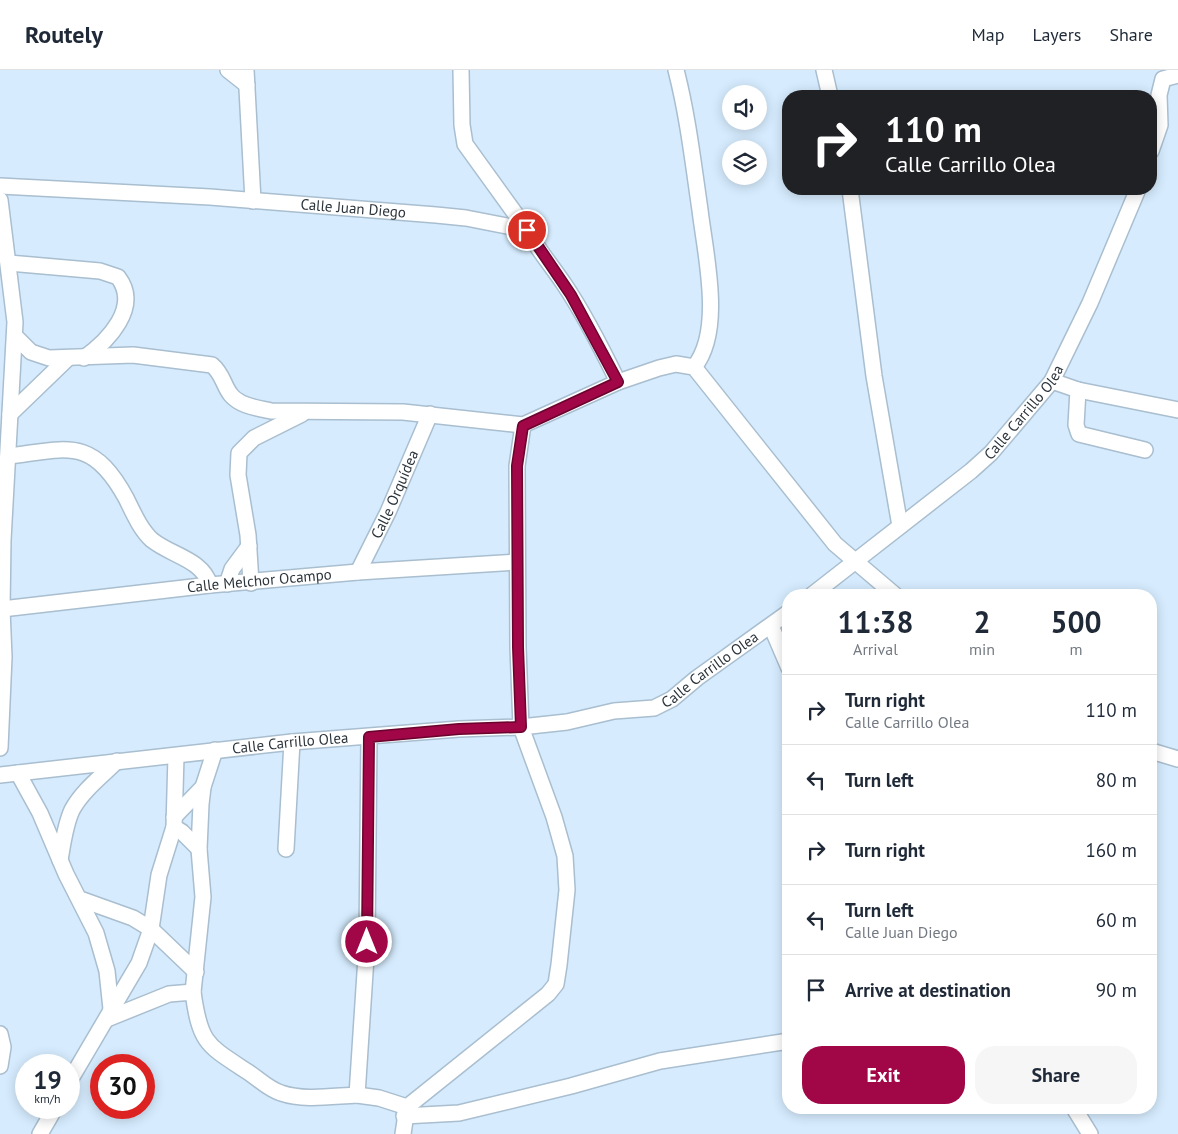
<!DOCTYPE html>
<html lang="en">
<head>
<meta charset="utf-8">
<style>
  body { margin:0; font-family:"PT Sans",sans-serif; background:#f6f6f7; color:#1f2937; height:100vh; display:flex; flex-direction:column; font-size:19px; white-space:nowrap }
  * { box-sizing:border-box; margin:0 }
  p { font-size:16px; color:#747a83 }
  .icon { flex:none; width:28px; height:28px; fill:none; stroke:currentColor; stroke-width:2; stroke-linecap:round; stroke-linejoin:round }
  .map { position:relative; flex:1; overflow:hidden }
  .details { position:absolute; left:782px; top:519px; width:375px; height:525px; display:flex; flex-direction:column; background:#fff; border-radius:20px; box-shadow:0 2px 12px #0003 }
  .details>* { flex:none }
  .banner { position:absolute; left:782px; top:20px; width:375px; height:105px; border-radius:20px; box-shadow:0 2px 12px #0003; background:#202124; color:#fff; overflow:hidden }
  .tools { position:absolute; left:722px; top:15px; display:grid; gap:10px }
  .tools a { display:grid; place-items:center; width:45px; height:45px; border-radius:50%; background:#fff; box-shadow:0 2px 12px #0003; font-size:25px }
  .speed { position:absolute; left:15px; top:984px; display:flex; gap:10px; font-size:25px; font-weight:700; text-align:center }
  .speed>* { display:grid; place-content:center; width:65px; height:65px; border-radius:50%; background:#fff; box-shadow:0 2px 12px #0003; line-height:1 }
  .speed small { font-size:12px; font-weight:400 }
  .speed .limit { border:8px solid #d22; background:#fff; color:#111 }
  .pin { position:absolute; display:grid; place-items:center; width:42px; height:42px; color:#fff; margin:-21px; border:2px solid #fff; border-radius:50%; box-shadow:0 1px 5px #0007 }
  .me { position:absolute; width:55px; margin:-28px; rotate:0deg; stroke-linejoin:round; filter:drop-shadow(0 0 4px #0008) }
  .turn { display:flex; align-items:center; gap:18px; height:105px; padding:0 20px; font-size:22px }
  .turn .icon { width:65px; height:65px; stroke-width:2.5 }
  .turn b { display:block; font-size:35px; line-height:42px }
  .eta { display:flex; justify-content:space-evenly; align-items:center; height:85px; text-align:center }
  .eta b { font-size:30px; font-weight:800; line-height:35px }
  .primary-button { display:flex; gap:10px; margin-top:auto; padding:10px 20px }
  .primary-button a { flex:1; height:58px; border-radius:20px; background:#a10647; color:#fff; font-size:20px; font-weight:800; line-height:58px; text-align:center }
  .primary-button a+a { background:#f6f6f7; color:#1f2937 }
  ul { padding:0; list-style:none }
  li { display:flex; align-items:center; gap:15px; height:70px; padding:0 20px; border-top:1px solid #e0e1e3 }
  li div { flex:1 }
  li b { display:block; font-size:19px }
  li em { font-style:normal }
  header { display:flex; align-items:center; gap:30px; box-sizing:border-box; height:70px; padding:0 25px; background:#fff; border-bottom:1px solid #e0e1e3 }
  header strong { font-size:24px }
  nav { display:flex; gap:28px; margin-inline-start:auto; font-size:18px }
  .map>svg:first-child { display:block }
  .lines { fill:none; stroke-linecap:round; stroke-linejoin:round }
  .minor-casing { stroke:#a9becf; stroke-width:18 }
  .minor { stroke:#fff; stroke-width:15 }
  .route-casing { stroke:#69042e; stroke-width:12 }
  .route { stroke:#a10647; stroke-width:9 }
  .labels { text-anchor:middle; stroke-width:4; stroke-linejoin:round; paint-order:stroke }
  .street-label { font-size:15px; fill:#2c343b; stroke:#eff7ff }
</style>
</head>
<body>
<header>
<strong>Routely</strong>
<nav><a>Map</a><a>Layers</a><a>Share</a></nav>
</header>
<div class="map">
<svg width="1178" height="1064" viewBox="0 0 1178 1064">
  <rect width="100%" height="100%" fill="#d6ecfe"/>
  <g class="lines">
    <defs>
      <g id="minor">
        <path d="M228 0 247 15"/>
        <path d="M246 0 253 131"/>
        <path d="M461 0 462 55 465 74 527 160"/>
        <path d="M676 0C688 47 693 92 700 140 705 183 724 261 694 297"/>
        <path d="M824 0 830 26"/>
        <path d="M1151 81 1160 55 1159 25 1163 9 1178 5"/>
        <path id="s1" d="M0 116 210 127 436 145 466 148 527 160C538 180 552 196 564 214 585 245 602 279 618 312"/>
        <path d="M850 119 874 306 900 456"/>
        <path d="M0 130 15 252 3 470 2 539 4 587 0 678"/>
        <path d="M9 193 100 201 118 207C141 237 108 271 84 288"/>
        <path d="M15 266 31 282 49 288 133 285 212 295C223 304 223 315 231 325 240 336 258 338 271 341L403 342 523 355 618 312 659 298 676 294 694 297 835 474 895 525"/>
        <path d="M1052 311 1078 320 1178 340"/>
        <path d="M1078 320 1076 355 1079 364 1145 380"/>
        <path d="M10 344 67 289"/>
        <path d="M8 386C68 379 92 366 126 428 133 442 140 459 152 470 172 486 202 489 210 515"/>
        <path id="s2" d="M358 502 388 442 430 344"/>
        <path d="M251 513 248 465 238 405 239 383 254 368 302 344"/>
        <path d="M227 514 232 499 249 476"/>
        <path id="s3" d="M812 525 971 401 991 383 1052 311 1090 233 1138 119"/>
        <path id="s4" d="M2 539 210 515 358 502 517 492"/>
        <path d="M771 556 789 598"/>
        <path d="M369 667 367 872 357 1025 379 1028 407 1037"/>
        <path d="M1151 681 1178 689"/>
        <path d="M18 703 40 743 66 804 96 863 107 901 111 939"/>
        <path id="s5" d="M0 705 292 672 459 659 521 657 567 652 614 641 654 638 672 629 697 608 789 542"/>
        <path d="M174 747 203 717"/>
        <path d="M174 757 182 762 199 779"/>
        <path d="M286 779 292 672"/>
        <path d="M60 790C63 773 65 755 72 740 82 721 102 706 117 691"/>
        <path d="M80 829 133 848 151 859 196 902"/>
        <path d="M193 922 203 827 199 779 201 734 203 717 215 680"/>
        <path d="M107 949 169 924 193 922C200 974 207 975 248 1002 259 1009 268 1019 281 1023 304 1031 333 1026 357 1025"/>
        <path d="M0 964 3 977 0 996"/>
        <path d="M69 1012 139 893 151 859 159 805 174 757 176 686"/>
        <path d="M1074 1038 1090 1064"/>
        <path d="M404 1046 459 1043 571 1016 660 991 789 971"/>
        <path d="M40 1064 55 1038"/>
        <path d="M403 1064 407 1037 548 924 556 914 559 895 567 820 565 786 554 747 521 657 518 577 517 396 523 355"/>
      </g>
    </defs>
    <!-- minor casing -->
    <use href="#minor" class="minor-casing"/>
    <!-- minor -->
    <use href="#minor" class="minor"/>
  </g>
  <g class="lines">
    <defs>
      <path id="route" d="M367 872 369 667 459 659 521 657 518 577 517 396 523 356 618 312 571 225 527 160"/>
    </defs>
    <!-- route casing -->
    <use href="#route" class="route-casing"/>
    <!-- route -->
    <use href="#route" class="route"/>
  </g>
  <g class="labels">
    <!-- street labels -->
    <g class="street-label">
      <text dy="5" stroke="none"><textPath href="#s1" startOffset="354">Calle Juan Diego</textPath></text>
      <text dy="5" stroke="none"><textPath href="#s3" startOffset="281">Calle Carrillo Olea</textPath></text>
      <text dy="5" stroke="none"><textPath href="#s2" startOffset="86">Calle Orquídea</textPath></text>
      <text dy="5" stroke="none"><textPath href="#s4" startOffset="259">Calle Melchor Ocampo</textPath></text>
      <text dy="5" stroke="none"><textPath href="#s5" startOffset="726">Calle Carrillo Olea</textPath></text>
      <text dy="5" stroke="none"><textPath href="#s5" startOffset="292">Calle Carrillo Olea</textPath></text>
    </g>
  </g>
</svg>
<div class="tools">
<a><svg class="icon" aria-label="sound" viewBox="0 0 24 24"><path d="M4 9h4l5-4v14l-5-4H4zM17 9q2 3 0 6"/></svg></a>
<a><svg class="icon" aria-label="layers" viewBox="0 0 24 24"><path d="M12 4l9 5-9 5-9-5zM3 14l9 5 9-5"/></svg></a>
</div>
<div class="speed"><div>19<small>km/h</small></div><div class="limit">30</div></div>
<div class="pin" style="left:527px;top:160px;background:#d93025"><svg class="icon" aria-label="arrive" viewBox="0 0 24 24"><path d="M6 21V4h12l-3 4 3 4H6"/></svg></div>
<svg class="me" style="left:367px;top:872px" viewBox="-20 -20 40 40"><circle r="17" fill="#a10647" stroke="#fff" stroke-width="3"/><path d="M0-11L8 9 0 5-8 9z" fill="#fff"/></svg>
<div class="banner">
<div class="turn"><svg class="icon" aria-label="right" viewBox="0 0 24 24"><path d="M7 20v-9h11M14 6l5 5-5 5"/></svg><div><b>110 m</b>Calle Carrillo Olea</div></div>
</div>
<section class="details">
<div class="eta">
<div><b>11:38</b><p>Arrival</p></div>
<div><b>2</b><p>min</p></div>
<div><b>500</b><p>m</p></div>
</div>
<ul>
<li><svg class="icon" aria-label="right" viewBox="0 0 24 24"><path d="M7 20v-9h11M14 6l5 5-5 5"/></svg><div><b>Turn right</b><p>Calle Carrillo Olea</p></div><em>110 m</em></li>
<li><svg class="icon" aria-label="left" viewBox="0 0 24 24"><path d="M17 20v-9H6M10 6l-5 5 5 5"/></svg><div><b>Turn left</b></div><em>80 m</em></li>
<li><svg class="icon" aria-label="right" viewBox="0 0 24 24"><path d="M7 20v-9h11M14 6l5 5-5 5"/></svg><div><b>Turn right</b></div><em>160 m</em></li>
<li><svg class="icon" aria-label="left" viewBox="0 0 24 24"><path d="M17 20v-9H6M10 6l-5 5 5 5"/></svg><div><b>Turn left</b><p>Calle Juan Diego</p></div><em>60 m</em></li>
<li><svg class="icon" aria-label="arrive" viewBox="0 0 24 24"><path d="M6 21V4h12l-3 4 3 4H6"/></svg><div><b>Arrive at destination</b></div><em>90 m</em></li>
</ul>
<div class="primary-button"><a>Exit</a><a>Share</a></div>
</section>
</div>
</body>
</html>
